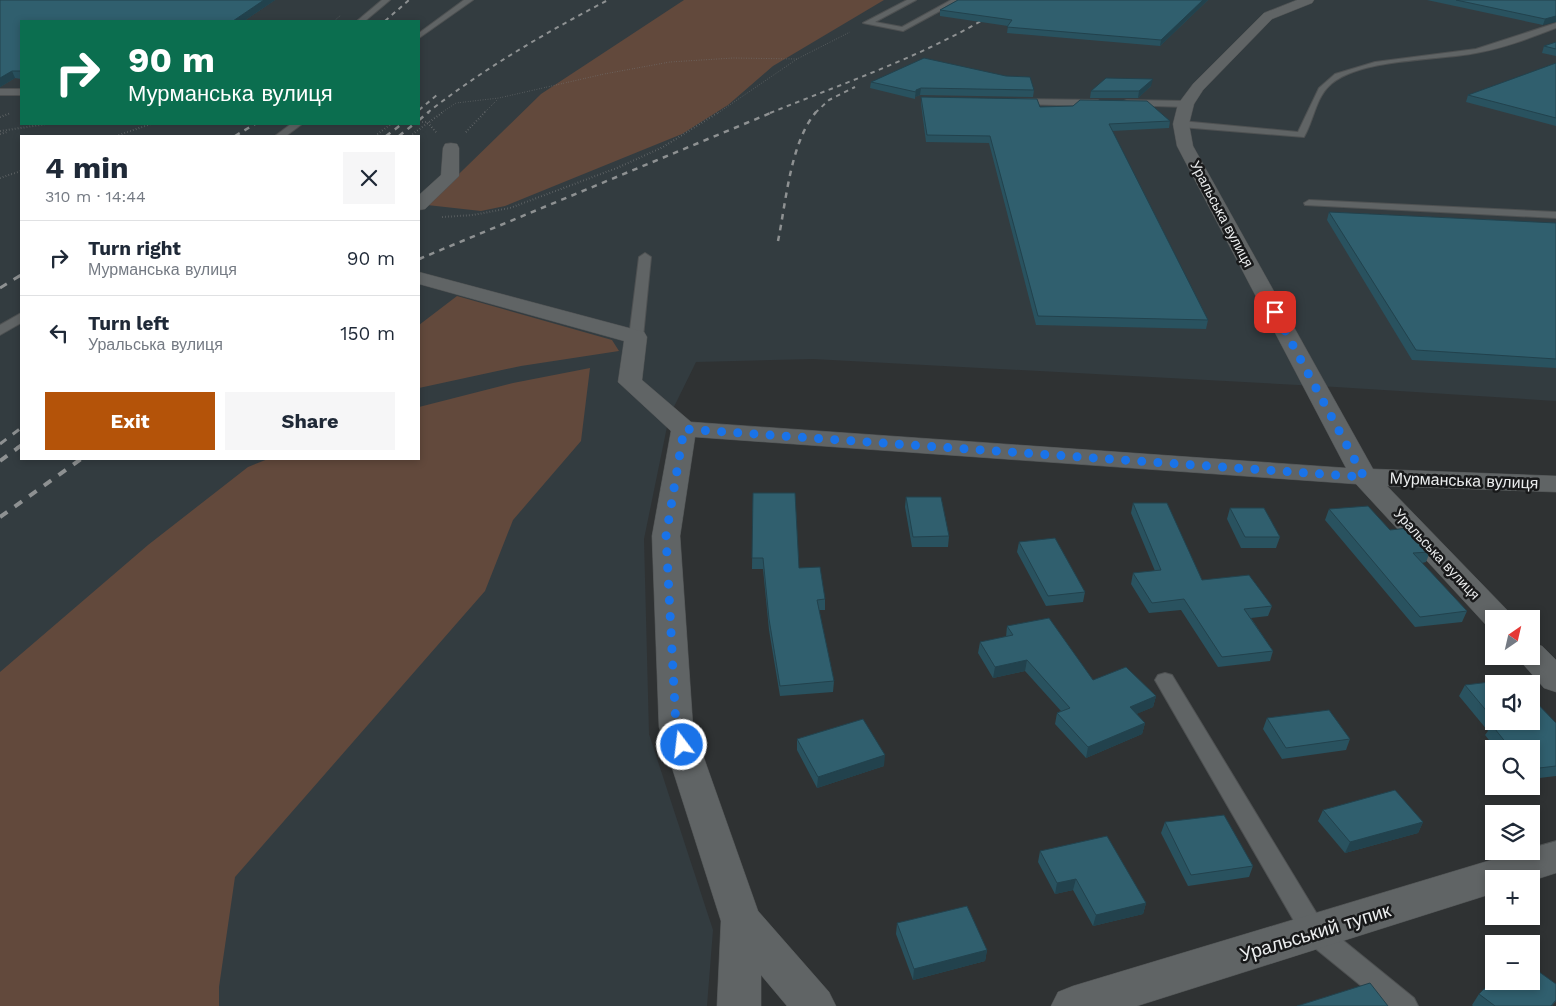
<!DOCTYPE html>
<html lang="en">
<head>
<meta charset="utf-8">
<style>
  body { margin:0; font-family:"Work Sans",sans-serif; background:#f6f6f7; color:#1f2937; height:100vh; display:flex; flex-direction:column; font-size:19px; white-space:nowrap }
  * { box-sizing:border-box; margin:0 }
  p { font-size:16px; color:#747a83 }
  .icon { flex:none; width:28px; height:28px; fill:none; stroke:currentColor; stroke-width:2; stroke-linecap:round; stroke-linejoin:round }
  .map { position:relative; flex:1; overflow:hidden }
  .sheet { position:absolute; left:20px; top:135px; width:400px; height:325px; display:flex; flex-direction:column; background:#fff; border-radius:0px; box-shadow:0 2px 8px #0003 }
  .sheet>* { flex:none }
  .hud { position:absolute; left:20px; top:20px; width:400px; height:105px; border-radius:0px; box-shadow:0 2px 8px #0003; background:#0b6e4f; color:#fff; overflow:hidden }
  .needle { width:32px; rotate:34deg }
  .fabs { position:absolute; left:1485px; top:610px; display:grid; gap:10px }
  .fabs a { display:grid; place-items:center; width:55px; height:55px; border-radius:0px; background:#fff; box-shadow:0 2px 8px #0003; font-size:25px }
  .pin { position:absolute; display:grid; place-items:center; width:42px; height:42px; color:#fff; margin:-21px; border-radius:10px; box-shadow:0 2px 8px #0006 }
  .me { position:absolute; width:55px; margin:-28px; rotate:345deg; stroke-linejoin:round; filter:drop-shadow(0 0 4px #0008) }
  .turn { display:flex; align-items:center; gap:18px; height:105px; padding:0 25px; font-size:22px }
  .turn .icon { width:65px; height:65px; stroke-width:2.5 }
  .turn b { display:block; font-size:35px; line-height:42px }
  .round { display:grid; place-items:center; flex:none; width:52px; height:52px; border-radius:0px; background:#f6f6f7 }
  .overview { display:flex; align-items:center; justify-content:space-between; height:85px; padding:0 25px }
  h1 { font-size:30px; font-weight:700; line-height:38px }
  .cta { display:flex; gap:10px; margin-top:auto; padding:10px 25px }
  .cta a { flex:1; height:58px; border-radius:0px; background:#b45309; color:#fff; font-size:20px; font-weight:700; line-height:58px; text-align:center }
  .cta a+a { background:#f6f6f7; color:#1f2937 }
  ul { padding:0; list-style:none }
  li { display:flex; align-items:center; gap:15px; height:75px; padding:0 25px; border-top:1px solid #e0e1e3 }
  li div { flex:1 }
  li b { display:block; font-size:19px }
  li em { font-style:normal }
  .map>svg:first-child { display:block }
  .built { fill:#333c40; fill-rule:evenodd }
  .green { fill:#62493c }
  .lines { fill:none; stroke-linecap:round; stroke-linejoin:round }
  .lane-casing { stroke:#4e5152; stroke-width:2 }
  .street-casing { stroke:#4e5152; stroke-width:1 }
  .path-far1 { stroke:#757778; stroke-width:1; stroke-dasharray:0.5 2; stroke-linecap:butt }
  .path { stroke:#757778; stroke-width:2; stroke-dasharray:0.5 2.5; stroke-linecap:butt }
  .lane { fill:#606465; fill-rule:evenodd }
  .street { fill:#606465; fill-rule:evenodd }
  .rail-far3 { stroke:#8e9192; stroke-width:2; stroke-dasharray:4.5 4.5; stroke-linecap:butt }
  .rail-far2 { stroke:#8e9192; stroke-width:2.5; stroke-dasharray:5.5 5.5; stroke-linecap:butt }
  .rail-far1 { stroke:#8e9192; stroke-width:3; stroke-dasharray:8 8; stroke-linecap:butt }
  .rail { stroke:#8e9192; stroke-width:4; stroke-dasharray:9 9; stroke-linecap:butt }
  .wall { fill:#29525f }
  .shaded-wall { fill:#22424d }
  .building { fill:#305f6e; stroke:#22424d }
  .route { stroke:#1a73e8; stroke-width:9; stroke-dasharray:0 16.2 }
  .labels { text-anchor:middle; stroke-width:5; stroke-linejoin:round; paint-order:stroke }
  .far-street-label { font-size:14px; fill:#ebedee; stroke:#18191a }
  .street-label { font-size:16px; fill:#ebedee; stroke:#18191a }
  .near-street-label { font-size:19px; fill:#ebedee; stroke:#18191a }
</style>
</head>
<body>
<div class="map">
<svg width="1556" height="1006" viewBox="0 0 1556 1006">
  <rect width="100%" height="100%" fill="#2f3233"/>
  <!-- built -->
  <path class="built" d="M0 0H1556V401L1336 387 813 359 696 362 669 417 644 539 649 734 713 930 707 1006H0ZM21 21H419V124H21ZM21 136H419V459H21Z"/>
  <!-- green -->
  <g class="green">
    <path d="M684 0H884L773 66 728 105 682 134 505 206 481 211 427 205 541 94Z"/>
    <path d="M457 296 612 340 619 351 521 366 419 388V325Z"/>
    <path d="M590 368 581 441 513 520 485 591 235 877 219 987V1006H0V672L148 545 248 467 268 459H419V407L513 383Z"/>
  </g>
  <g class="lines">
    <defs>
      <g id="lane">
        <path d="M382 0H390L365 21H357Z"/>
        <path d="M464 0H473L419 38V33Z"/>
        <path d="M907 0H916L875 22 902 27 951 0H960L903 31 863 23Z"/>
        <path d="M1556 23V28C1530 38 1504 48 1476 53 1437 61 1358 58 1329 86 1316 98 1313 122 1304 137L1181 127 1176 124 1181 121 1298 132 1319 88 1335 74 1375 62 1476 49Z"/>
        <rect x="0" y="89" width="21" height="6"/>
        <path d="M1017 99 1098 100 1102 103 1098 106 1014 104 1013 102Z"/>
        <path d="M1127 100 1186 101 1190 104 1186 107 1124 105V101Z"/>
        <path d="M291 124H302L286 136H275Z"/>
        <path d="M1309 200 1556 212V218L1305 205 1304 203Z"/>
        <path d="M645 253 651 257 643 337 636 341 629 337 639 257Z"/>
        <path d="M21 313V323L0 335V325Z"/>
        <path d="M1165 673 1172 675 1323 924 1414 998 1418 1006H1386L1305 940 1155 680 1158 675Z"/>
      </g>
      <g id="street">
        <path d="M1297 0H1314L1312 3 1272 19 1203 90 1194 104 1189 124 1193 146 1373 469 1556 476V492L1387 486 1509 612 1513 619H1494V628L1487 626 1356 484 695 437 680 536 693 727 758 911 829 992 836 1006H787L761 975V1006H717L721 921 659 727 652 536 671 431 618 382 624 341 419 284V272L644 332 647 337 642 380 691 422 1346 468 1177 146 1173 124 1178 104 1193 84 1264 13Z"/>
        <path d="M451 143 457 144 459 148V176L425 209 419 210V195L441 175 443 148 445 144Z"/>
        <path d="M1531 643 1542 646 1556 660V692L1544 688 1516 656H1531Z"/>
        <path d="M1556 841V873L1531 881V879H1494V893L1137 1006H1051L1058 992 1073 986 1521 851H1531V848Z"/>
      </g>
    </defs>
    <!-- lane casing -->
    <use href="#lane" class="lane-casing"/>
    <!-- street casing -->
    <use href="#street" class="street-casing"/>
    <!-- path-far1 -->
    <g class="path-far1">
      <path d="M334 21 341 15"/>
      <path d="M441 113 456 103 499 98 604 74 670 62 733 58 797 59"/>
      <path d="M484 113 498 99"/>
      <path d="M718 113 797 59 850 32"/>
    </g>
    <!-- path -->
    <g class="path">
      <path d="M0 117 11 113"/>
      <path d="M419 122H427L436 132"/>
      <path d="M0 131 47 124"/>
      <path d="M466 132 485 112"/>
      <path d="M0 134 7 132"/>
      <path d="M116 136 151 124"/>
      <path d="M375 136 391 124"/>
      <path d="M410 136 443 112"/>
      <path d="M0 178 21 171"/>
      <path d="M442 217 473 215 510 208 617 168 663 147 719 112"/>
    </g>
    <!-- lane -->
    <use href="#lane" class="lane"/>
    <!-- street -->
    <use href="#street" class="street"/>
    <!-- rail-far3 -->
    <g class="rail-far3">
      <path d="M385 21 409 0"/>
      <path d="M419 110 437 95"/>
      <path d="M427 113C483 69 545 33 608 0"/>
      <path d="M770 113C854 79 939 51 1015 0"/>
      <path d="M815 113 829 100 855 87"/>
    </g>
    <!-- rail-far2 -->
    <g class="rail-far2">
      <path d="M419 120 429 112"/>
      <path d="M235 136 255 124"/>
      <path d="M386 136 402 124"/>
      <path d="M399 136 414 124"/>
      <path d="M778 241C786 203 790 143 816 112"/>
      <path d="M419 259 773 112"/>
    </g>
    <!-- rail-far1 -->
    <g class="rail-far1">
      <path d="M419 259 421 258"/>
      <path d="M0 288 21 275"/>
      <path d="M0 444 21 428"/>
      <path d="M17 448 21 445"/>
    </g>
    <!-- rail -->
    <g class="rail">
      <path d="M0 461 19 447"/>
      <path d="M0 517 81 459"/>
    </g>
  </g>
  <!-- wall -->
  <g class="wall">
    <path d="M0 0H275L244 21H21V79L15 78 0 87Z"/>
    <path d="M958 0H1208L1160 46 1007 33 1008 26 940 16V10Z"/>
    <path d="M1427 0H1556L1543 25Z"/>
    <path d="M1556 42V56L1542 53 1544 46Z"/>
    <path d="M1556 63V126L1466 102 1468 95Z"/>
    <path d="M871 82 1034 90 1033 97 920 95 915 97V99L870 88Z"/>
    <path d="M1151 86 1138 98H1090L1091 91Z"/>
    <path d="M921 97 1040 107 1170 121 1169 128 1112 131 1208 320 1206 329 1036 325 989 143 926 142 921 104Z"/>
    <path d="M1329 212 1556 223V368L1412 360 1327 220Z"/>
    <path d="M753 493 799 568 825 599V610H819L834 681 833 692 780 696 769 630 763 569H752Z"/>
    <path d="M906 497 949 536 948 547H912L905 507Z"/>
    <path d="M1133 503 1202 580 1272 606 1268 616 1251 618 1273 651 1270 661 1218 667 1181 610 1149 613 1131 584 1133 573 1155 571 1131 513Z"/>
    <path d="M1230 508 1280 537 1276 548H1241L1227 519Z"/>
    <path d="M1329 509 1390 530 1430 552 1426 562 1422 563 1467 611 1462 622 1415 627 1325 520Z"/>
    <path d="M1019 542 1085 592 1083 602 1046 606 1017 552Z"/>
    <path d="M1007 626 1093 680 1156 696 1153 707 1136 714 1145 723 1142 734 1086 758 1055 724 1057 713 1061 711 1025 671 993 678 978 653 980 642 1006 637Z"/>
    <path d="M1494 684V721H1531L1556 723V776L1531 779V749H1496L1485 735 1488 731 1459 696 1465 685Z"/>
    <path d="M1267 718 1350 739 1346 750 1282 759 1263 729Z"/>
    <path d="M797 739 884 766 817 788 797 750Z"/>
    <path d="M1323 810 1423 822 1418 833 1345 853 1318 821Z"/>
    <path d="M1165 822 1253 866 1249 877 1188 886 1161 833Z"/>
    <path d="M1040 851 1146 903 1143 914 1093 926 1073 890 1055 894 1038 862Z"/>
    <path d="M897 923 987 950 985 961 913 980 896 934Z"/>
    <path d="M1556 984V1001L1552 1006H1473L1472 1005 1479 994Z"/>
  </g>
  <!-- shaded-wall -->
  <g class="shaded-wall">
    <path d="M264 0H275L244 21H233Z"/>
    <path d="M1203 0H1208L1160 46 1161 40Z"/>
    <path d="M1556 16V22L1543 25 1545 19Z"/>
    <path d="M12 71 15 78 0 87V78Z"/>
    <path d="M1153 79 1151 86 1138 98 1139 91Z"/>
    <path d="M921 88 920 95 915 97 916 90Z"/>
    <path d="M1027 660 1025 671 993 678 995 667Z"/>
    <path d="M1156 696 1153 707 1127 718 1130 707Z"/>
    <path d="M1145 723 1142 734 1086 758 1088 747Z"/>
    <path d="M885 755 884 766 817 788 818 777Z"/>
    <path d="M1423 822 1418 833 1345 853 1350 842Z"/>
    <path d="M1076 879 1073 890 1055 894 1057 883Z"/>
    <path d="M1146 903 1143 914 1093 926 1096 915Z"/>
    <path d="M987 950 985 961 913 980 914 969Z"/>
  </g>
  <!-- building -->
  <g class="building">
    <path d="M0 0H264L233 21H21V71H12L0 78Z"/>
    <path d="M958 0H1203L1161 40 1007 27 1012 20 940 10Z"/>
    <path d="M1456 0H1556V16L1545 19Z"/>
    <path d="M1556 42V49L1544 46Z"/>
    <path d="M924 58 1006 76 1030 77 1034 90 921 88 916 90V92L871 82Z"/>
    <path d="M1556 63V118L1468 95Z"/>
    <path d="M1106 78 1153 79 1139 91H1091Z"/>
    <path d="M921 97 1037 99 1040 107 1073 106 1080 100 1147 101 1170 121 1109 124 1208 320 1038 316 990 136 927 135Z"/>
    <path d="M1329 212 1556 223V359L1416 350Z"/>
    <path d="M753 493H795L799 568 820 567 825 599 817 600 834 681 780 686 769 619 763 558H752Z"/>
    <path d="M906 497H941L949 536 913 537Z"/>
    <path d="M1133 503H1167L1202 580 1249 575 1272 606 1244 609 1273 651 1222 657 1184 599 1152 603 1133 573 1161 570Z"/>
    <path d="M1368 506 1390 530 1408 528 1430 552 1413 553 1467 611 1420 617 1329 509Z"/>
    <path d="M1230 508H1264L1280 537H1245Z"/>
    <path d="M1055 538 1085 592 1048 596 1019 542Z"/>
    <path d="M1049 618 1093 680 1126 667 1156 696 1130 707 1145 723 1088 747 1057 713 1070 708 1027 660 995 667 980 642 1013 635 1007 626Z"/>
    <path d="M1515 679 1519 684H1494V720L1465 685Z"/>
    <path d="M1531 697 1556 723V766L1531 769V749H1511L1491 724H1497L1495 721H1531Z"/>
    <path d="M1329 710 1350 739 1286 748 1267 718Z"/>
    <path d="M863 719 885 755 818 777 797 739Z"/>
    <path d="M1395 790 1423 822 1350 842 1323 810Z"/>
    <path d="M1224 815 1253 866 1191 875 1165 822Z"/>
    <path d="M1107 836 1146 903 1096 915 1076 879 1057 883 1040 851Z"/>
    <path d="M967 906 987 950 914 969 897 923Z"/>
    <path d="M1531 966 1556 984V1000L1551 1006H1495L1479 994 1494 979V981H1531Z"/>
    <path d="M1370 983 1388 1006H1297Z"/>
  </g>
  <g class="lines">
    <!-- route -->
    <path class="route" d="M682 745 676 727 666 536 684 429 1364 477 1275 312"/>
  </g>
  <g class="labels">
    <!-- far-street labels -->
    <g class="far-street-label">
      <text transform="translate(1222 214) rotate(62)" y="5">Уральська вулиця</text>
      <text transform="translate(1437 554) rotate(47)" y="5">Уральська вулиця</text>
    </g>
    <!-- street labels -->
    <g class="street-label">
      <text transform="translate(1464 480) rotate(2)" y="6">Мурманська вулиця</text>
    </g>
    <!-- near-street labels -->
    <g class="near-street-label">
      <text transform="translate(1315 932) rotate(-17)" y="7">Уральський тупик</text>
    </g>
  </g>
</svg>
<div class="fabs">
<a><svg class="needle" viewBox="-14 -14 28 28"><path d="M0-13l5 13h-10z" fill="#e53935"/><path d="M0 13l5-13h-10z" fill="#747a83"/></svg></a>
<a><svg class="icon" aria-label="sound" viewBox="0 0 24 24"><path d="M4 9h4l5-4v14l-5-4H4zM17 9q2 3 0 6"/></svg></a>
<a><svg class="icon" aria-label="search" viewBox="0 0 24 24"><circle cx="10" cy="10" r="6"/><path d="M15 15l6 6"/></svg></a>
<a><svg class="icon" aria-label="layers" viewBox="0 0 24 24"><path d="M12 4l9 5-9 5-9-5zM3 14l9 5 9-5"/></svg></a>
<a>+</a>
<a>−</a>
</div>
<div class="pin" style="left:1275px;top:312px;background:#d93025"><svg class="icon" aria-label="arrive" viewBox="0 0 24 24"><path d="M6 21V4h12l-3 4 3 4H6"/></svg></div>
<svg class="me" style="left:682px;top:745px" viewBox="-20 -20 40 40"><circle r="17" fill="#1a73e8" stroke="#fff" stroke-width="3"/><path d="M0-11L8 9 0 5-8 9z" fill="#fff"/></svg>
<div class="hud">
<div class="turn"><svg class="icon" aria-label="right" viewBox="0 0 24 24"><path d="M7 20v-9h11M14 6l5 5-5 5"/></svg><div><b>90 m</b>Мурманська вулиця</div></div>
</div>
<section class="sheet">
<div class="overview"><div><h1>4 min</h1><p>310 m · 14:44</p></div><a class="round"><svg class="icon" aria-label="close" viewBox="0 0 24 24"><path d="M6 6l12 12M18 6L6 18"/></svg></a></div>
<ul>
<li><svg class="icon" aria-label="right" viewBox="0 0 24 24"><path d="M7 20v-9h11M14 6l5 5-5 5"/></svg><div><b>Turn right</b><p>Мурманська вулиця</p></div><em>90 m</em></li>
<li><svg class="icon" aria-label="left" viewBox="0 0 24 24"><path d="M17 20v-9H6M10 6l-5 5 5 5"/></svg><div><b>Turn left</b><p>Уральська вулиця</p></div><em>150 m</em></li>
</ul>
<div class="cta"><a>Exit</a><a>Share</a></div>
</section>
</div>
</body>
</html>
